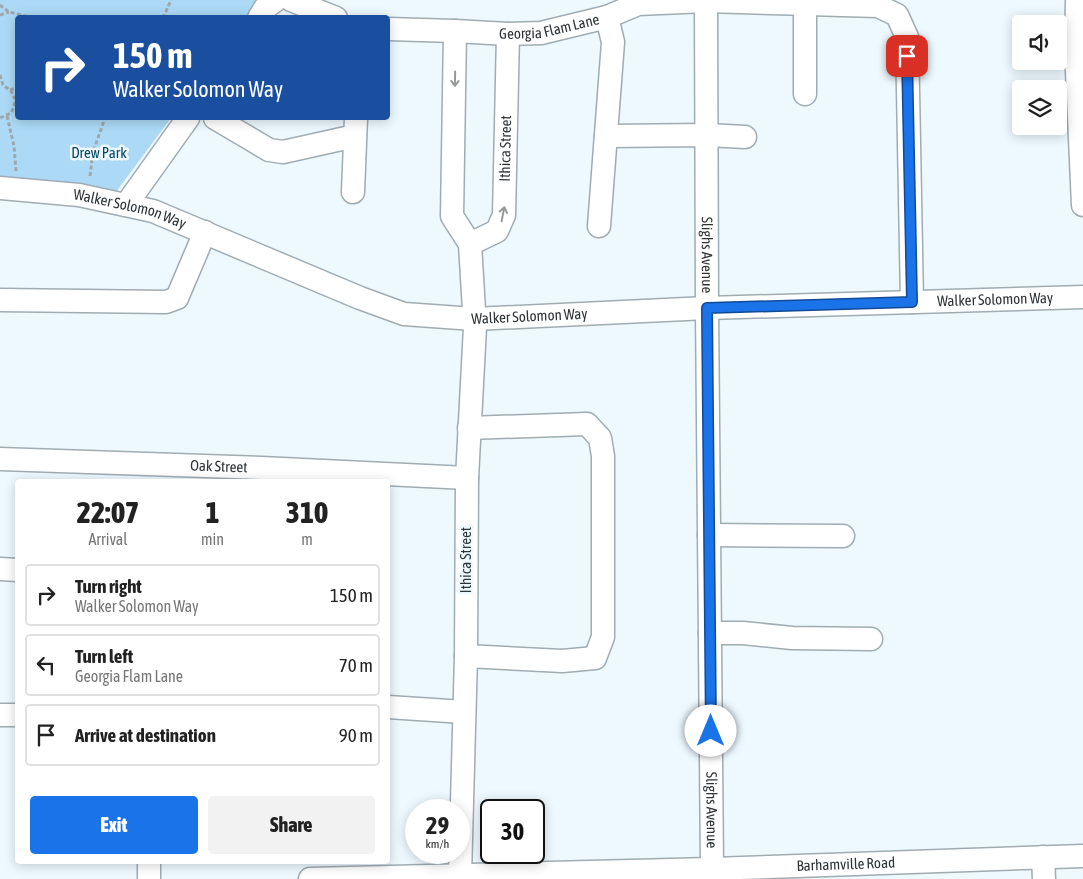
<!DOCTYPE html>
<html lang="en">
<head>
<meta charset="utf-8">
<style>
  body { margin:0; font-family:"Asap Condensed",sans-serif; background:#f2f2f2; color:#222; height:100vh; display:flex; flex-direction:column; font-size:19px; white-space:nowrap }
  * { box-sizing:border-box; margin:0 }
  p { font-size:16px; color:#767676 }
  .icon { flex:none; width:28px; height:28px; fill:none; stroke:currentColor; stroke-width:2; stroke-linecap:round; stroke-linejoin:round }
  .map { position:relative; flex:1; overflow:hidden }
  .details { position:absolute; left:15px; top:479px; width:375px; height:385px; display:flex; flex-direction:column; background:#fff; border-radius:5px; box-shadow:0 2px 12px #0003 }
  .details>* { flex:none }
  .guide { position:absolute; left:15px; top:15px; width:375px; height:105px; border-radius:5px; box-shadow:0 2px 12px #0003; background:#1a4fa0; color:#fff; overflow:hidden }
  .controls { position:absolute; left:1012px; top:15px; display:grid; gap:10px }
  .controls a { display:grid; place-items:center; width:55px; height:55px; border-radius:5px; background:#fff; box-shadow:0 2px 12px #0003; font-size:25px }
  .speed { position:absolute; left:405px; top:799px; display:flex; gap:10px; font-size:25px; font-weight:700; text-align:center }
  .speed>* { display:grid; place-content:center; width:65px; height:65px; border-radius:50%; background:#fff; box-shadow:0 2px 12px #0003; line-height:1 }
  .speed small { font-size:12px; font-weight:400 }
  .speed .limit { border:2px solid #111; border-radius:8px; background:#fff; color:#111 }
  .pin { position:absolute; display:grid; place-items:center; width:42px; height:42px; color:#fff; margin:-21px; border-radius:10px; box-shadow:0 2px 8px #0006 }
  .me { position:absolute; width:55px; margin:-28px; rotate:0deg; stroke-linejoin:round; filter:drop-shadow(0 0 4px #0008) }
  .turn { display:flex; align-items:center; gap:18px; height:105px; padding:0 15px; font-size:22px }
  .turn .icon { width:65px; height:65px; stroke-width:2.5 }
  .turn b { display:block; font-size:35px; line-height:42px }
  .eta { display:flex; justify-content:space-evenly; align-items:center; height:85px; text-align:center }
  .eta b { font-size:30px; font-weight:800; line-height:35px }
  .button { display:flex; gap:10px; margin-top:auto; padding:10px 15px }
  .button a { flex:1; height:58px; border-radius:5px; background:#1a73e8; color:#fff; font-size:20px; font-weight:800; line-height:58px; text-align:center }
  .button a+a { background:#f2f2f2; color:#222 }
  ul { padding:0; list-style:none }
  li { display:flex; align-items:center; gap:15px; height:62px; margin:0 10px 8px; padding:0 5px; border:2px solid #e0e0e0; border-radius:5px }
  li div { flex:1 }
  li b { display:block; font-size:19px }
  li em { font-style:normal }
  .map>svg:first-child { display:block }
  .green { fill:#acdaf6 }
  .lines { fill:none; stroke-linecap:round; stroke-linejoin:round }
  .minor-casing { stroke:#9facb4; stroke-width:25 }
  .path { stroke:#9ea7ac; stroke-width:3; stroke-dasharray:4 2.5; stroke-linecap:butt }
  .minor { stroke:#fff; stroke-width:22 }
  .oneway { stroke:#96999a }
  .route-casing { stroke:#114b97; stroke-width:12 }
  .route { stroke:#1a73e8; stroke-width:9 }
  .labels { text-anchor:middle; stroke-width:5; stroke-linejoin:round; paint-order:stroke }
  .street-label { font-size:15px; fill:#2e3336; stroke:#edf8ff }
  .park-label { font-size:15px; fill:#044967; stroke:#edf8ff }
</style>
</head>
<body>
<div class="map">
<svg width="1083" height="879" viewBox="0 0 1083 879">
  <rect width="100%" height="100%" fill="#edf8ff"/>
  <!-- green -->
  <path class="green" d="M0 0H258L245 17 18 18V118H171L116 192 0 180Z"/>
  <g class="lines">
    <defs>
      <g id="minor">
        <path d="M291 0 336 18"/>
        <path d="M1077 0 1076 50 1083 205"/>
        <path id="s1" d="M706 1 707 308 712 869"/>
        <path d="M805 4V94"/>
        <path d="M259 18 265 8 276 0"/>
        <path id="s2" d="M388 29 455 31 508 34 541 33 607 17 638 4 706 1 878 6 897 15 907 37 912 302"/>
        <path d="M455 31 452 216 470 244 475 327 467 478 466 656 460 876"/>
        <path d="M215 118 269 150 283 152 355 136"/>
        <path d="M606 136 707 135 745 137"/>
        <path id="s3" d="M0 188 79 195 153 211 360 298 404 314 474 319 707 308 1083 297"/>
        <path d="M353 192 356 118"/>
        <path d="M126 205 188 118"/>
        <path d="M599 226 613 42 607 17"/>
        <path id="s4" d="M470 244 497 231 504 215 508 34"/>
        <path d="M0 300 166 302 177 298 205 232"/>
        <path id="s5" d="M0 459 262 468 467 478"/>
        <path d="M709 535 843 536"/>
        <path d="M0 569 18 570"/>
        <path d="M710 633H743L792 638 871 639"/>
        <path d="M466 656 562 661 595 658 603 637V456L600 438 587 424 469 428"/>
        <path d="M388 707 464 712"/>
        <path d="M0 715H18"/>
        <path d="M1043 857 1044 879"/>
        <path d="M149 879V861"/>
        <path id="s6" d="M310 879 712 869 1083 856"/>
      </g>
    </defs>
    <!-- minor casing -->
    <use href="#minor" class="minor-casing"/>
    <!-- path -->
    <g class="path">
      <path d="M0 5 9 12 34 18"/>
      <path d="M0 15 9 12"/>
      <path d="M163 18 171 0"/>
      <path d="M0 75 3 85 11 91 15 99 14 107 11 113 0 118"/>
      <path d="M10 90 18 87"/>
      <path d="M7 116 14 146 16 171"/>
      <path d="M90 176 93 152 105 118"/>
    </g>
    <!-- minor -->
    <use href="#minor" class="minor"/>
  </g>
  <!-- one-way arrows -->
  <defs><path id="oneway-shaft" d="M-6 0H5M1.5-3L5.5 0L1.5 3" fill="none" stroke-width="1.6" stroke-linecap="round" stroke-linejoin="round" transform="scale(1.25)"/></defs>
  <g class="oneway">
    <use href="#oneway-shaft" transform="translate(455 79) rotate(91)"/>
    <use href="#oneway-shaft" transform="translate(503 214) rotate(-79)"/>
  </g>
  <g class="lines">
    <defs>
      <path id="route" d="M711 731 707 308 912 302 907 56"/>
    </defs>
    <!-- route casing -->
    <use href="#route" class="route-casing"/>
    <!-- route -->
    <use href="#route" class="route"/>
  </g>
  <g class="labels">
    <!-- street labels -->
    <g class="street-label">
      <text dy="5" stroke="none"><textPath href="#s2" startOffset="162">Georgia Flam Lane</textPath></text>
      <text dy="5" stroke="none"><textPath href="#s4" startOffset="114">Ithica Street</textPath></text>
      <text dy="5" stroke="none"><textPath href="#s3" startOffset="132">Walker Solomon Way</textPath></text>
      <text dy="5" stroke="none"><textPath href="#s1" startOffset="254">Slighs Avenue</textPath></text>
      <text dy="5" stroke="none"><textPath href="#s3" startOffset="1018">Walker Solomon Way</textPath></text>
      <text dy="5" stroke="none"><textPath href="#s3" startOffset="552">Walker Solomon Way</textPath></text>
      <text dy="5" stroke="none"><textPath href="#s5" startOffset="219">Oak Street</textPath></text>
      <text transform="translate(466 560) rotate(-90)" y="5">Ithica Street</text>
      <text dy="5" stroke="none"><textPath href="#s1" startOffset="809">Slighs Avenue</textPath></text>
      <text dy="5" stroke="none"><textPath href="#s6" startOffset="536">Barhamville Road</textPath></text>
    </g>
    <!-- park labels -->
    <g class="park-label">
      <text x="99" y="158">Drew Park</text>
    </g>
  </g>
</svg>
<div class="controls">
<a><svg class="icon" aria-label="sound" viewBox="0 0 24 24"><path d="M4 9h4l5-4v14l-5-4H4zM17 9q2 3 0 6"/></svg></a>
<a><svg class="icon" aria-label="layers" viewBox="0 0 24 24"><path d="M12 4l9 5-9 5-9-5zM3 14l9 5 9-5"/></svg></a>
</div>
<div class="speed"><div>29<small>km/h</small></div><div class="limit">30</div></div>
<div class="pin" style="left:907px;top:56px;background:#d93025"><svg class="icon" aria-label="arrive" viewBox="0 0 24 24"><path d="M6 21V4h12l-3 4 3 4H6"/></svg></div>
<svg class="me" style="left:711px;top:731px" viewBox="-20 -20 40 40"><circle r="19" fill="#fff"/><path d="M0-13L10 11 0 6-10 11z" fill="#1a73e8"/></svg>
<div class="guide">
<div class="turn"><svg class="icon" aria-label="right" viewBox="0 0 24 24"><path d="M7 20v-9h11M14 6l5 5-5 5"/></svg><div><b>150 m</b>Walker Solomon Way</div></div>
</div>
<section class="details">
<div class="eta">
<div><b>22:07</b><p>Arrival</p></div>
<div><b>1</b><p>min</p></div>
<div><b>310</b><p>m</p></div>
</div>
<ul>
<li><svg class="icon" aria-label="right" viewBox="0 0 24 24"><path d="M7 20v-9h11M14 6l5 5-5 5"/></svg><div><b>Turn right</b><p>Walker Solomon Way</p></div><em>150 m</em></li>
<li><svg class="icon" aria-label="left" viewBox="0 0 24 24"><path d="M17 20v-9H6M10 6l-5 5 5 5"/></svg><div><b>Turn left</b><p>Georgia Flam Lane</p></div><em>70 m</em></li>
<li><svg class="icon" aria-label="arrive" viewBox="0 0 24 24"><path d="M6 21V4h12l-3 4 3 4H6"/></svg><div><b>Arrive at destination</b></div><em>90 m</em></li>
</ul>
<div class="button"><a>Exit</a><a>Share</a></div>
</section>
</div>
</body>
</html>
